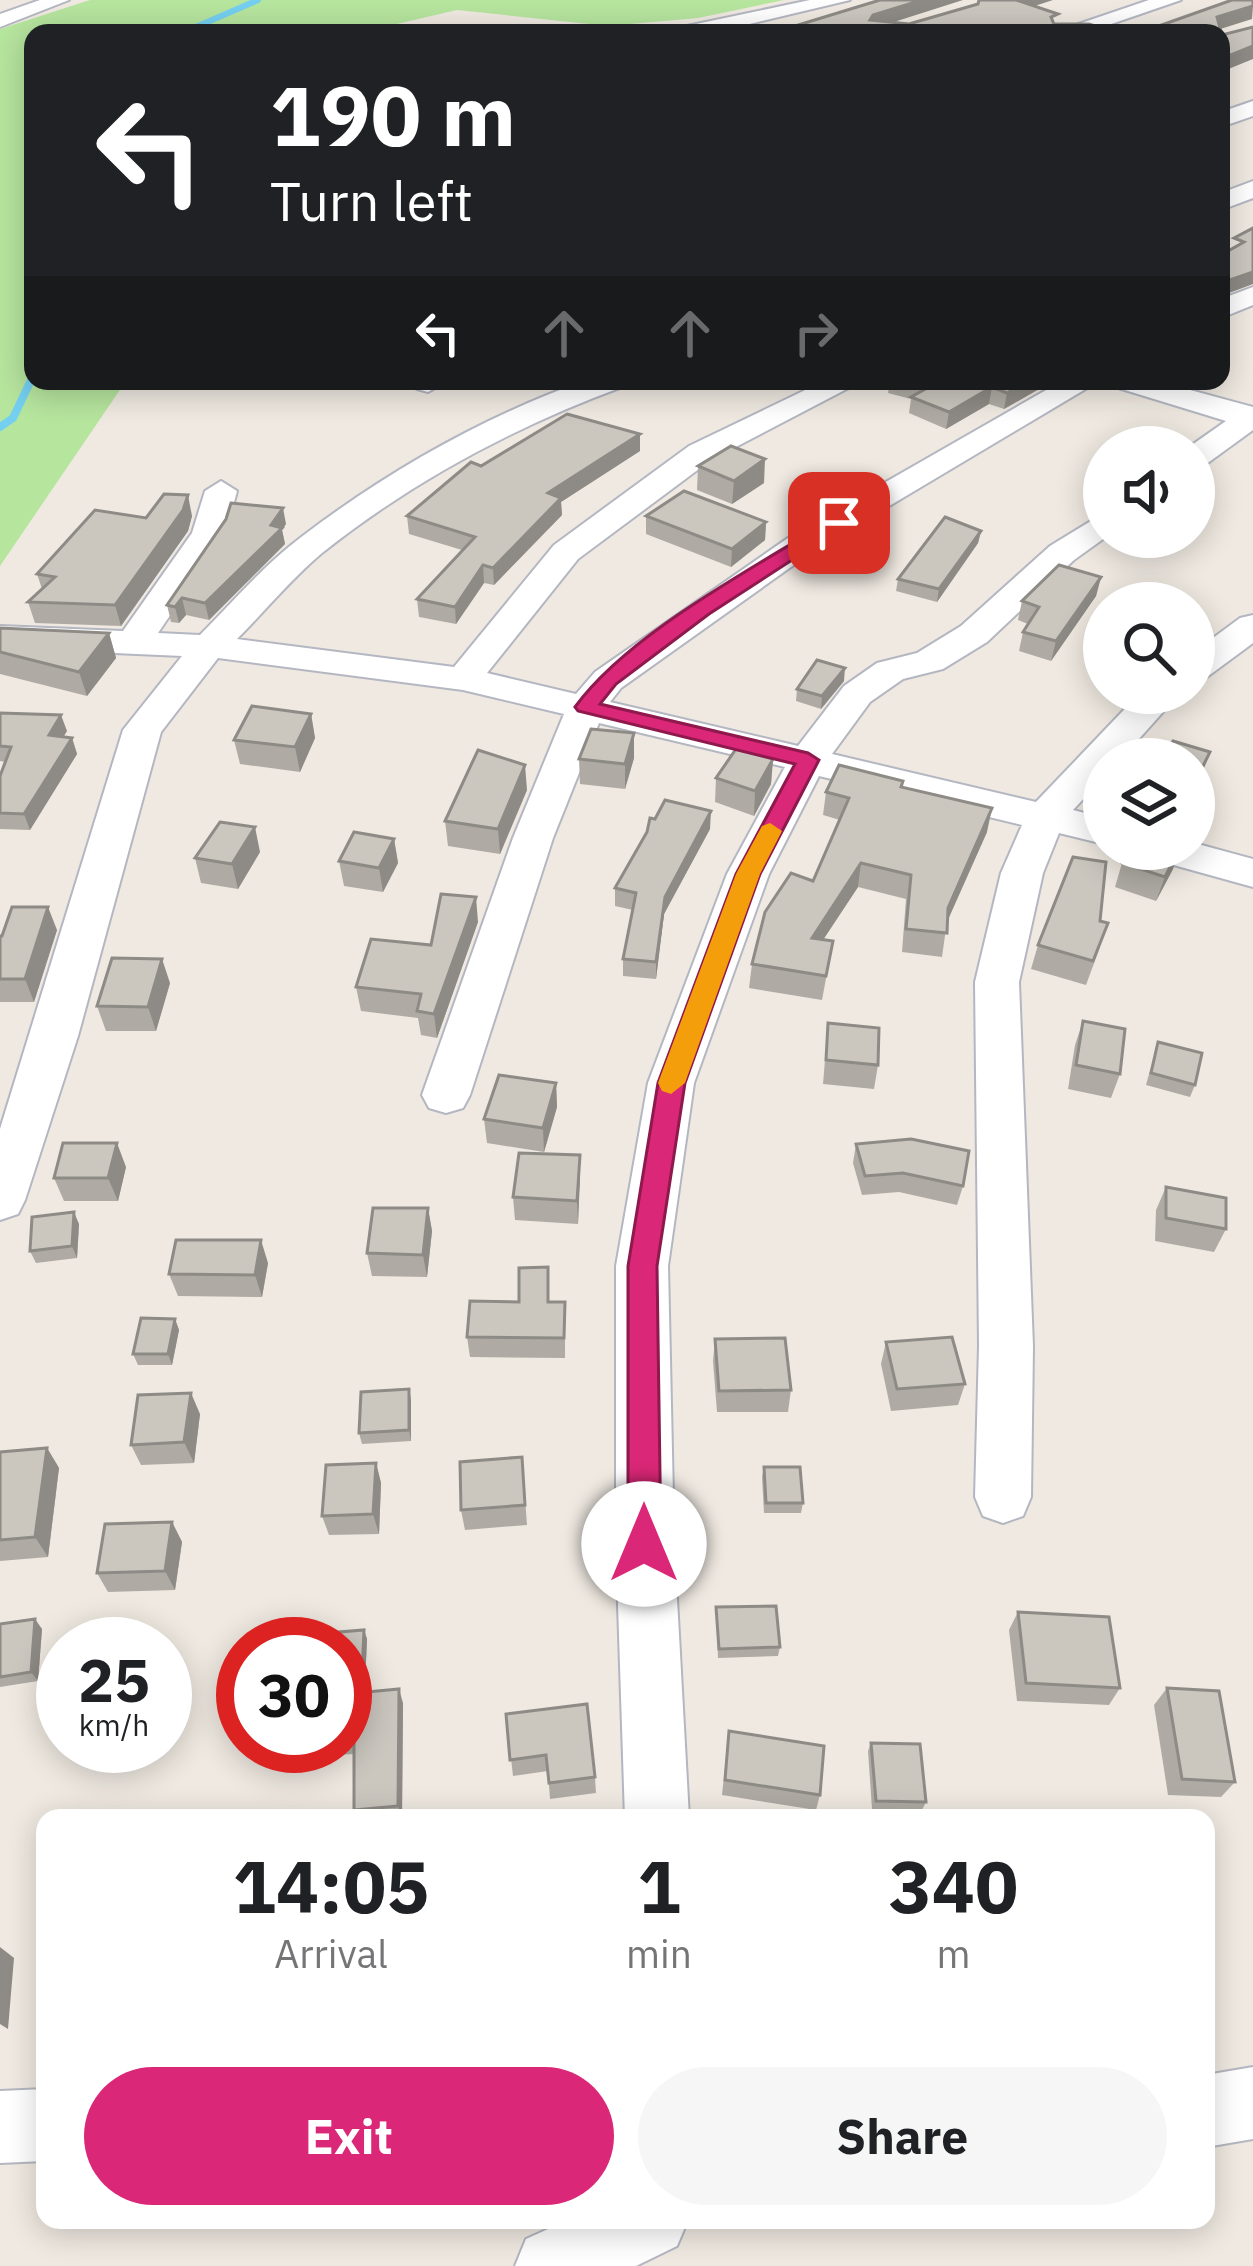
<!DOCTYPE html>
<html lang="en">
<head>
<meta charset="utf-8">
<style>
  body { margin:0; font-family:"IBM Plex Sans",sans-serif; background:#f6f6f6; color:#202124; height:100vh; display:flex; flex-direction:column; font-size:45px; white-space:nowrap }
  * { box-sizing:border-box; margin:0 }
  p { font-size:39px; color:#757577 }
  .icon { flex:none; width:66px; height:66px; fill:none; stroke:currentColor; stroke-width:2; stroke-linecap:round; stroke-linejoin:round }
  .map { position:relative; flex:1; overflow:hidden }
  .side { position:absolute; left:36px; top:1809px; width:1179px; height:420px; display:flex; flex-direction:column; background:#fff; border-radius:24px; box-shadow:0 6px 30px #0003 }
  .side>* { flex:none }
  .guide { position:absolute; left:24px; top:24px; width:1206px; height:366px; border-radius:24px; box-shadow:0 6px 30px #0003; background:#202124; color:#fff; overflow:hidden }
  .tools { position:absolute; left:1083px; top:426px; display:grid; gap:24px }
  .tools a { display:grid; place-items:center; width:132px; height:132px; border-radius:50%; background:#fff; box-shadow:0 6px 30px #0003; font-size:60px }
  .speed { position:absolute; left:36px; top:1617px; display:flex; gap:24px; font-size:60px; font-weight:700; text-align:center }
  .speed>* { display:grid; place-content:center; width:156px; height:156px; border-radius:50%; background:#fff; box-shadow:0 6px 30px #0003; line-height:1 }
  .speed small { font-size:30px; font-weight:400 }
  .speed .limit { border:18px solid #d22; background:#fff; color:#111 }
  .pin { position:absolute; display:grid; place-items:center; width:102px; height:102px; color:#fff; margin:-51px; border-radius:24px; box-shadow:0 6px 18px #0006 }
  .me { position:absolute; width:132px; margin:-66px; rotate:0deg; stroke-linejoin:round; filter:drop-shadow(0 0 9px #0008) }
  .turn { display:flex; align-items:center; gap:42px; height:252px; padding:0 48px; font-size:54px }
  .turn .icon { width:156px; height:156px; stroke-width:2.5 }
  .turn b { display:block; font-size:84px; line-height:102px }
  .lanes { display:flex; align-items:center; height:114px; padding:0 48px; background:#0003; justify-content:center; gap:60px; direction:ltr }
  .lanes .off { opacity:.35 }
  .eta { display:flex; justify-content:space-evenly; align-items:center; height:204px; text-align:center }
  .eta b { font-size:72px; font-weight:700; line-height:84px }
  .cta { display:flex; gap:24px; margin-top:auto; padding:24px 48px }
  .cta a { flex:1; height:138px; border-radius:72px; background:#db2777; color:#fff; font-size:48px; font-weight:700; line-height:138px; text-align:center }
  .cta a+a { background:#f6f6f6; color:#202124 }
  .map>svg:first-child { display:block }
  .green { fill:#b6e59e }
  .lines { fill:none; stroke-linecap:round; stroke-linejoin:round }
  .stream-far1 { stroke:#75cff0; stroke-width:6 }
  .stream { stroke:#75cff0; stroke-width:8 }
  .minor-casing { stroke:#b4b7c1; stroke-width:4 }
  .minor { fill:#fff; fill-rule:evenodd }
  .wall { fill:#afaba4 }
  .shaded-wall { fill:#8e8b86 }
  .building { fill:#cbc7bf; stroke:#8e8b86; stroke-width:3 }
  .route { fill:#db2777; stroke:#8e194d; stroke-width:3 }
  .slow { fill:#f59e0b }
</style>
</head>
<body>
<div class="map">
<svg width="1253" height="2266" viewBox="0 0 1253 2266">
  <rect width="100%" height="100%" fill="#efe9e1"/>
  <!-- green -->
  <path class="green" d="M90 0H784L698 18 608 26 457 10 358 33H33V381H126L0 566V29Z"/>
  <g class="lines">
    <!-- stream-far1 -->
    <path class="stream-far1" d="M182 33 258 0"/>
    <!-- stream -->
    <path class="stream" d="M0 427 13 418 33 376"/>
    <defs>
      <g id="minor">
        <path d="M40 0H69L0 27V14Z"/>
        <path d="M810 0H850L712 33H671L682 27Z"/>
        <path d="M1149 0H1181L1085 33H1052Z"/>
        <path d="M1253 101V116L1221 127V112Z"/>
        <path d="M1253 181V198L1221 210V193Z"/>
        <path d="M1253 287V305L1221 318V299Z"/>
        <path d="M415 381H447L428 392 417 389Z"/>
        <path d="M584 381H627L622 387C516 426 411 482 322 553 292 578 265 611 237 639L454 667 554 545 689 446 824 381H862L711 460 578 559 487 673 576 694 595 672 788 538 1062 381H1099L812 552 621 688 610 702 798 746 844 686 877 663 917 653 961 626 1050 546 1104 513 1106 537 1074 560 987 642 943 669 903 679 870 702 832 754 1036 802 1140 693H1180L1121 759H1104V777L1073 810 1104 818V844L1059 833 1043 873 1019 982 1033 1346 1031 1497 1023 1516 1003 1523 983 1516 975 1497 979 1346 975 982 1001 873 1022 825 819 776 769 874 694 1083 668 1266 674 1544 689 1818H625L616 1544V1266L648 1083 727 874 785 767 599 723 553 838 470 1095 463 1108 446 1113 429 1108 422 1095 513 838 564 714 463 690 218 658 161 732 78 1036 25 1200 18 1214 0 1220V1129L123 730 182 656 0 648V626L123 631 192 533 205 491 221 481 237 491 226 533 158 633 200 635C232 603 264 565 300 538 385 473 483 417 584 381Z"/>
        <path d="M1110 381H1157L1253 407V430L1205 465 1194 467V447H1189L1226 421 1115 387Z"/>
        <path d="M1253 615V643L1207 677 1194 680V652L1240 618Z"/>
        <path d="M1194 843 1253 859V887L1152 859 1146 849H1194Z"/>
        <path d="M1253 2067V2139L1206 2147V2075Z"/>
        <path d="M45 2089V2161L0 2163V2091Z"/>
        <path d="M568 2220H688L677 2246 636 2266H515L526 2239Z"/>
      </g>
    </defs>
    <!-- minor casing -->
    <use href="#minor" class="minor-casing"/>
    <!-- minor -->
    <use href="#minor" class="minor"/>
  </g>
  <!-- wall -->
  <g class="wall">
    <path d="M890 381H1053L1004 409 989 404 946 429 909 413 911 399 888 393Z"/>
    <path d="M640 451 561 502 562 515 494 585 484 583 456 624 419 617 417 599 462 550 409 534 407 516 481 466Z"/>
    <path d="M698 466 764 483 732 504 697 490Z"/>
    <path d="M192 516 188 531 121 626 35 623 28 602 42 589 37 574 146 518Z"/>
    <path d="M646 516 766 522 765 540 731 567 646 534Z"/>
    <path d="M286 524 282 530 285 544 209 620 186 615 179 623 171 622 167 605Z"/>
    <path d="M981 531 978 543 937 602 896 591 898 579Z"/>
    <path d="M1101 577 1096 596 1051 661 1019 651 1023 632 1028 624 1018 620 1022 601Z"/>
    <path d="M0 628 109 633 116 658 87 696 0 674Z"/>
    <path d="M844 681 821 709 796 701 797 689Z"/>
    <path d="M0 713 67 731 63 737 72 738 77 754 30 830 0 829V776L5 762 0 761Z"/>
    <path d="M311 714 315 738 300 772 240 764 234 740Z"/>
    <path d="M634 733V758L625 789 580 784 579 759Z"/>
    <path d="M773 759 771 784 754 816 715 802 716 778Z"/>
    <path d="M903 781 902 787 987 832 947 921 942 957 902 952 906 899 858 887 823 940 833 941 822 1000 749 988 752 964 813 881 840 820 823 815 826 792Z"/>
    <path d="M527 790 500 854 448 846 445 821Z"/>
    <path d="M710 829 664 914 656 979 623 976V959L633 910 615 906V888Z"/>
    <path d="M394 839 398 863 383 892 344 886 339 861Z"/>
    <path d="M260 852 238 889 201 883 195 858Z"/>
    <path d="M1122 863 1173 869 1156 901 1115 887Z"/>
    <path d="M1100 921V947L1086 985 1031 969 1038 945Z"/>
    <path d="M478 922 437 1038 421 1035 418 1018 361 1011 356 987 431 945Z"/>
    <path d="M57 930 34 1002H0V936Z"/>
    <path d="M170 983 156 1031H106L97 1006Z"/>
    <path d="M1083 1021 1120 1074 1111 1098 1068 1089 1075 1045Z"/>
    <path d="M828 1023 878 1065 874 1089 823 1084Z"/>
    <path d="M1158 1042 1195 1085 1190 1097 1146 1085Z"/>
    <path d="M556 1083 557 1107 544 1152 487 1143 484 1119Z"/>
    <path d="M856 1144 963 1186 957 1205 899 1192 862 1195 853 1163Z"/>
    <path d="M580 1155 578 1224 515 1220 513 1197Z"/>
    <path d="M126 1167 118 1201H64L54 1178Z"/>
    <path d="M1166 1187 1226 1229 1214 1252 1155 1241 1156 1210Z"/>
    <path d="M428 1208 432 1231 427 1277 372 1276 367 1253Z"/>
    <path d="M79 1224 77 1258 36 1263 30 1251Z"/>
    <path d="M268 1263 262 1297 178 1296 169 1274Z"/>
    <path d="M550 1302H565V1358L470 1357 467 1337Z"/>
    <path d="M175 1319 179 1330 172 1365H138L133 1354Z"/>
    <path d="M715 1339 791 1390 788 1412H717L713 1361Z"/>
    <path d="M886 1342 965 1384 958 1405 891 1411 881 1364Z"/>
    <path d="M409 1389 411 1400V1441L362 1444 359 1433Z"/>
    <path d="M200 1414 194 1463 141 1465 131 1445Z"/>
    <path d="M47 1448 59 1468 48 1557 0 1561V1452Z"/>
    <path d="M522 1457 527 1525 465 1530 461 1510Z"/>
    <path d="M376 1463 381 1483 379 1534 329 1535 322 1516Z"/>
    <path d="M764 1467 803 1503 801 1513H764L762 1477Z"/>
    <path d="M172 1522 182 1542 175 1590 108 1592 97 1573Z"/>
    <path d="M716 1607 780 1647 778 1656 718 1658Z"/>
    <path d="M1018 1612 1120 1688 1109 1705 1017 1701 1009 1630Z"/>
    <path d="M0 1624 42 1629 38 1681 0 1687Z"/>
    <path d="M364 1630 367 1639 365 1683 345 1684V1644Z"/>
    <path d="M1167 1688 1235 1782 1221 1797 1168 1795 1154 1705Z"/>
    <path d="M345 1694 403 1703 402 1818H358L354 1810V1754L337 1755 333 1746H345Z"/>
    <path d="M506 1714 595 1777 596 1793 550 1799 548 1771 513 1776Z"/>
    <path d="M871 1743 926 1802 922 1810 872 1809 868 1751Z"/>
    <path d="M727 1748 820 1795 816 1810 722 1795Z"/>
  </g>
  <!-- shaded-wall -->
  <g class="shaded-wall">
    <path d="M922 0H963L872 29 870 20 873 15Z"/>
    <path d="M1015 0H1053L1013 13Z"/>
    <path d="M1253 6 1252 19 1214 31 1217 17Z"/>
    <path d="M1253 46V59L1221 72V59Z"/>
    <path d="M1253 272V284L1221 296V283Z"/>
    <path d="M1028 381H1053L1004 409 1007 393Z"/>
    <path d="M992 387 989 404 946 429 949 412Z"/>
    <path d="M640 434V451L561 502 562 515 494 585 493 568 548 493Z"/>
    <path d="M765 459 764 483 732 504 734 481Z"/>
    <path d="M188 495 192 516 188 531 121 626 115 605Z"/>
    <path d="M283 508 286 524 282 530 285 544 209 620 205 603 271 525Z"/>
    <path d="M766 522 765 540 731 567 732 549Z"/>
    <path d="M981 531 978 543 937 602 939 589Z"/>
    <path d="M483 565 484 583 456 624 455 607Z"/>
    <path d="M1101 577 1096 596 1051 661 1056 641Z"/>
    <path d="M182 598 186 615 179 623 175 607Z"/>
    <path d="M109 633 116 658 87 696 79 672Z"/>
    <path d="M845 668 844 681 821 709 822 696Z"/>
    <path d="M311 714 315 738 300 772 295 747Z"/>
    <path d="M61 715 67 731 54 752 49 735Z"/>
    <path d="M634 733V758L625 789V764Z"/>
    <path d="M72 738 77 754 30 830 24 814Z"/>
    <path d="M1210 752 1201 776 1194 791 1197 778Z"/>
    <path d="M773 759 771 784 754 816 755 791Z"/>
    <path d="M525 765 527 790 500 854 498 829Z"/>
    <path d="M992 808 987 832 943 931 948 908Z"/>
    <path d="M711 811 710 829 664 914 656 979V962L665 897Z"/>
    <path d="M255 827 260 852 238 889 232 864Z"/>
    <path d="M394 839 398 863 383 892 379 868Z"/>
    <path d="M1180 849 1173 869 1156 901 1165 877Z"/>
    <path d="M861 863 858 887 809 961 812 938Z"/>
    <path d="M476 897 478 922 437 1038 434 1014Z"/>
    <path d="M48 907 57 930 34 1002 25 979Z"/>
    <path d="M162 959 170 983 156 1031 148 1007Z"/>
    <path d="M556 1083 557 1107 544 1152 543 1128Z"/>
    <path d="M117 1143 126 1167 118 1201 108 1178Z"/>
    <path d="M580 1155V1178L578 1224 577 1201Z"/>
    <path d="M428 1208 432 1231 427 1277 423 1255Z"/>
    <path d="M74 1212 79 1224 77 1258 72 1246Z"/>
    <path d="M261 1240 268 1263 262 1297 255 1275Z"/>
    <path d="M175 1319 179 1330 172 1365 168 1354Z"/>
    <path d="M409 1389 411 1400V1441L409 1430Z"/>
    <path d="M191 1393 200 1414 194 1463 184 1442Z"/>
    <path d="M47 1448 59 1468 48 1557 35 1537Z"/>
    <path d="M376 1463 381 1483 379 1534 373 1514Z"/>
    <path d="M172 1522 182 1542 175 1590 165 1571Z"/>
    <path d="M35 1619 42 1629 38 1681 31 1672Z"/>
    <path d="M364 1630 367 1639 365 1683 362 1674Z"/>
    <path d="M399 1689 403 1703 402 1818 398 1806Z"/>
    <path d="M0 1947 14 1958 8 2029 0 2024Z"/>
  </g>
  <!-- building -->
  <g class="building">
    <path d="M880 0H922L873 15 870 20 909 24 978 4 979 0H1016L1058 14 1051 17 1054 24H1089L1117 33H772Z"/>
    <path d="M1232 0H1253V6L1217 17 1222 35 1253 27V46L1221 59V33H1139Z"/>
    <path d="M1253 228V272L1221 283V255L1244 242 1234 238Z"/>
    <path d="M906 381H1028L1007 393 992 387 949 412 911 397 929 387Z"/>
    <path d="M567 414 640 434 548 493 561 498 493 568 483 565 455 607 417 599 475 537 407 516 471 462 481 466Z"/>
    <path d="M731 446 765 459 734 481 698 466Z"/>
    <path d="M684 491 766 522 732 549 646 516Z"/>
    <path d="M164 494 188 495 183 510 115 605 28 602 55 577 37 574 95 510 146 518Z"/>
    <path d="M231 503 283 508 271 525 282 528 205 603 182 598 175 607 167 605 226 519Z"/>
    <path d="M945 517 981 531 939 589 898 579Z"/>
    <path d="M1059 565 1101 577 1056 641 1023 632 1039 607 1022 601Z"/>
    <path d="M0 628 109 633 79 672 0 652Z"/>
    <path d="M817 660 845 668 822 696 797 689Z"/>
    <path d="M252 706 311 714 295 747 234 740Z"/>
    <path d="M0 713 61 715 49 735 72 738 24 814 0 813V776L11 747 0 746Z"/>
    <path d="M591 729 634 733 625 764 579 759Z"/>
    <path d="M1173 741 1210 752 1197 778 1194 777V759H1164Z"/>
    <path d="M736 749 773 759 755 791 716 778Z"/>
    <path d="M478 750 525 765 498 829 445 821Z"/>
    <path d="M839 765 903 781 901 787 992 808 948 908 947 933 906 929 911 875 861 863 812 938 833 941 826 976 752 964 765 912 791 873 813 881 849 798 826 792Z"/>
    <path d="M665 800 711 811 665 897 656 962 623 959 636 893 615 888 647 832 650 818 655 819Z"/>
    <path d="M220 822 255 827 232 864 195 858Z"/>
    <path d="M354 832 394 839 379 868 339 861Z"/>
    <path d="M1130 849H1179L1165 877 1122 863Z"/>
    <path d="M1073 857 1106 862 1100 921 1108 923 1093 961 1038 945Z"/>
    <path d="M441 894 476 897 434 1014 417 1011 421 994 356 987 371 939 431 945Z"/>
    <path d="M12 907H48L25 979H0V936H2Z"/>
    <path d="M112 958 162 959 148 1007 97 1006Z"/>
    <path d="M1083 1021 1125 1029 1120 1074 1076 1065Z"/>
    <path d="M828 1023 879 1028 878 1065 826 1060Z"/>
    <path d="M1158 1042 1202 1053 1195 1085 1151 1073Z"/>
    <path d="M499 1075 556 1083 543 1128 484 1119Z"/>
    <path d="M911 1139 969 1151 963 1186 903 1173 865 1176 856 1144Z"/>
    <path d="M63 1143H117L108 1178H54Z"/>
    <path d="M519 1153 580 1155 577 1201 513 1197Z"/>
    <path d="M1166 1187 1226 1198V1229L1166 1218Z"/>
    <path d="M373 1208H428L423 1255 367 1253Z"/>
    <path d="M74 1212 72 1246 30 1251 32 1217Z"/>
    <path d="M176 1240H261L255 1275 169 1274Z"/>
    <path d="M548 1267V1302H565L564 1338 467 1337 470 1301 519 1302V1268Z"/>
    <path d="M141 1318 175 1319 168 1354H133Z"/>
    <path d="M952 1337 965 1384 897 1389 886 1342Z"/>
    <path d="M785 1338 791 1390 719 1391 715 1339Z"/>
    <path d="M409 1389V1430L359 1433 361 1392Z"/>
    <path d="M191 1393 184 1442 131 1445 138 1395Z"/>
    <path d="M47 1448 35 1537 0 1540V1452Z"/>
    <path d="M522 1457 525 1505 461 1510 460 1462Z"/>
    <path d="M376 1463 373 1514 322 1516 326 1465Z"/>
    <path d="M764 1467H800L803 1503H766Z"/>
    <path d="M172 1522 165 1571 97 1573 105 1524Z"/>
    <path d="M776 1606 780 1647 719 1649 716 1607Z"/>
    <path d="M1018 1612 1109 1617 1120 1688 1026 1683Z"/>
    <path d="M35 1619 31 1672 0 1677V1624Z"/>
    <path d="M364 1630 362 1674 345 1675V1644H315V1634Z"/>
    <path d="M1167 1688 1219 1691 1235 1782 1182 1779Z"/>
    <path d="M399 1689 398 1806 354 1810V1740L345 1741V1694Z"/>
    <path d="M587 1704 595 1777 549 1783 546 1755 510 1760 506 1714Z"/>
    <path d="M729 1731 824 1746 820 1795 725 1780Z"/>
    <path d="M871 1743 920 1744 926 1802 876 1801Z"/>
  </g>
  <!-- route -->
  <path class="route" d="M832 519 849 523 709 614 616 684 600 704 808 753 819 760 760 874 685 1083 657 1266 661 1544 656 1555 644 1560 633 1555 628 1544V1266L658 1083 736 874 795 764 578 711 575 707C630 632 753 569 832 519Z"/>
  <!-- slow -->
  <path class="slow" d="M770 823 782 831 760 874 685 1083 671 1094 662 1091 658 1083 736 874 762 826Z"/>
</svg>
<div class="tools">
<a><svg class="icon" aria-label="sound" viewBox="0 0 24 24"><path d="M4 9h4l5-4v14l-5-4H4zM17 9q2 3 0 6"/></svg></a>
<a><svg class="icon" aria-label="search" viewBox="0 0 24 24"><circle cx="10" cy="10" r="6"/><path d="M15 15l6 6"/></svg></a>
<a><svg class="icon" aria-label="layers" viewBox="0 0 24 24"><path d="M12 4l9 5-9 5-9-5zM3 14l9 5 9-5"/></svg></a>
</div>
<div class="speed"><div>25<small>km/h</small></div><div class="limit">30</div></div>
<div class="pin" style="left:839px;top:523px;background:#d93025"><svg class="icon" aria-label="arrive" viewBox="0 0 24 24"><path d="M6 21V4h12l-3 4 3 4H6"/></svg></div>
<svg class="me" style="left:644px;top:1544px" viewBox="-20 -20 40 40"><circle r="19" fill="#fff"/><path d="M0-13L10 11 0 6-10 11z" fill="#db2777"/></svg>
<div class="guide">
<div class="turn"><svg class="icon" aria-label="left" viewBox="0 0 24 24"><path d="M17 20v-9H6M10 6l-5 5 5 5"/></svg><div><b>190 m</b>Turn left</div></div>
<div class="lanes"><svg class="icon" aria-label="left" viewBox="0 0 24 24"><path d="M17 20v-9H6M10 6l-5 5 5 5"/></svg><svg class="icon off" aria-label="ahead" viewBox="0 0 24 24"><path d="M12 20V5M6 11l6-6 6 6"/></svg><svg class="icon off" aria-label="ahead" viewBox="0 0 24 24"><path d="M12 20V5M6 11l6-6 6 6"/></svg><svg class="icon off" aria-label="right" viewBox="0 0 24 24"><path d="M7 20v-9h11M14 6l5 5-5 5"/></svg></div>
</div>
<section class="side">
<div class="eta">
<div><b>14:05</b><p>Arrival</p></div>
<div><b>1</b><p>min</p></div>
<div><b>340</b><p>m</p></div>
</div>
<div class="cta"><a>Exit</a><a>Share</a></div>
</section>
</div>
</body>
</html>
